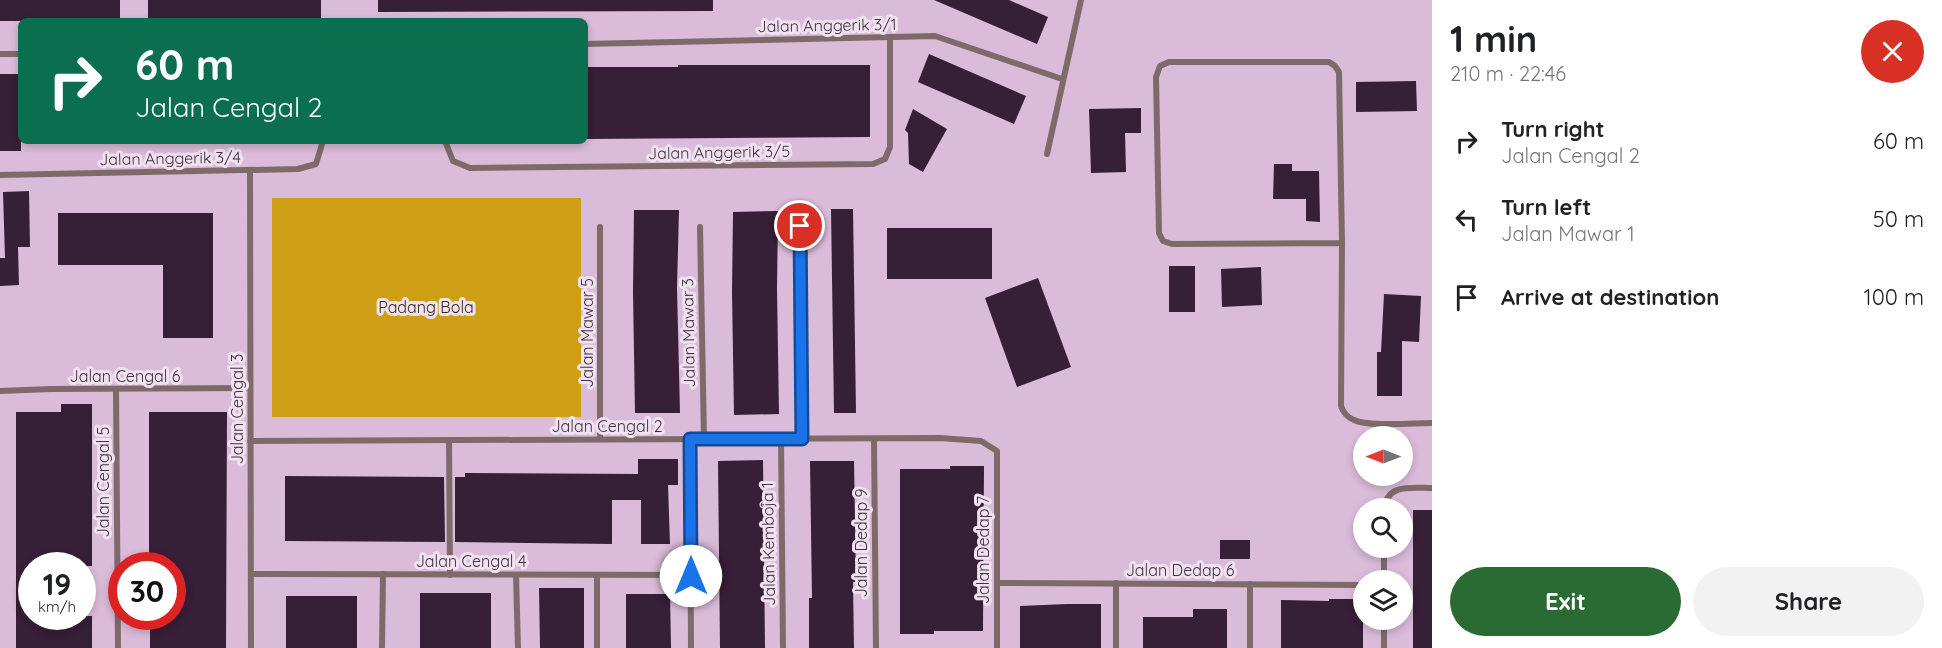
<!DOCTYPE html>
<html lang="en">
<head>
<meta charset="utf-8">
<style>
  body { margin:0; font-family:Quicksand,sans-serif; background:#f2f2f2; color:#202124; height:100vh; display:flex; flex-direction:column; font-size:22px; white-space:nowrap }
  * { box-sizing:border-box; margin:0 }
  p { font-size:20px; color:#757577 }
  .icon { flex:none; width:33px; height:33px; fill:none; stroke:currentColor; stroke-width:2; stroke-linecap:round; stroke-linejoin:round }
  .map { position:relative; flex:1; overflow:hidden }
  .details { display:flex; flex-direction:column; background:#fff; width:510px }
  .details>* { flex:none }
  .guide { position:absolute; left:18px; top:18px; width:570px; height:126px; border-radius:9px; box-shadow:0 3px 9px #0003; background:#0b6e4f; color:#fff; overflow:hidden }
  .needle { width:39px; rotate:270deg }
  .fabs { position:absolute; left:1353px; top:426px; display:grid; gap:12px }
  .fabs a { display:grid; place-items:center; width:60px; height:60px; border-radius:50%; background:#fff; box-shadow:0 3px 9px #0003; font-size:30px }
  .speed { position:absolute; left:18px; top:552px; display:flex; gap:12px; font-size:30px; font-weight:700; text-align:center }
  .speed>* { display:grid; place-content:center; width:78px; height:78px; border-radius:50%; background:#fff; box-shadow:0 3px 9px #0003; line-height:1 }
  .speed small { font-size:15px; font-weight:400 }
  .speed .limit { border:9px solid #d22; background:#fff; color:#111 }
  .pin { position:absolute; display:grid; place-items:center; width:51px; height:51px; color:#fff; margin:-26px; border:3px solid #fff; border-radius:50%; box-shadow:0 2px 6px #0007 }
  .me { position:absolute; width:66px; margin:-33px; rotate:0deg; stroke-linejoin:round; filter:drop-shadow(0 0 4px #0008) }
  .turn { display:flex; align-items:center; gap:21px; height:126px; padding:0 18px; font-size:27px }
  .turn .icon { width:78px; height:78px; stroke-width:2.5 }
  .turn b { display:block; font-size:42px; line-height:51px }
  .round { display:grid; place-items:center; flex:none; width:63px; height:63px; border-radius:32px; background:#f2f2f2 }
  .summary { display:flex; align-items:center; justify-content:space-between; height:102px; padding:0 18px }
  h1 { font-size:36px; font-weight:700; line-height:45px }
  .action { display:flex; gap:12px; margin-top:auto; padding:12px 18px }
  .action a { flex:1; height:69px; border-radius:36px; background:#2a6a33; color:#fff; font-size:24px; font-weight:700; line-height:69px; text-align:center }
  .action a+a { background:#f2f2f2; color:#202124 }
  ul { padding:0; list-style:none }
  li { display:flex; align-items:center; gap:18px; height:78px; padding:0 18px }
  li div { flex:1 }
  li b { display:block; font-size:22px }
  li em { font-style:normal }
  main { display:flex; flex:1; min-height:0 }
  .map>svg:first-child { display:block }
  .green { fill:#ce9f15 }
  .building { fill:#371f37 }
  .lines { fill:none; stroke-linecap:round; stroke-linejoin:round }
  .street { stroke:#7e6b69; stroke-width:6 }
  .route-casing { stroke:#114b97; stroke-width:15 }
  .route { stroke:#1a73e8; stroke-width:10 }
  .labels { text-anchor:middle; stroke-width:6; stroke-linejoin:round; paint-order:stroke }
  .street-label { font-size:16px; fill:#403440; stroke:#f1e1f1 }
  .park-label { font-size:16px; fill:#372c16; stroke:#f1e1f1 }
</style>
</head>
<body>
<main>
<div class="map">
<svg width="1432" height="648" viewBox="0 0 1432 648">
  <rect width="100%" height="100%" fill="#dabbd9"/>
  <!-- green -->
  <rect class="green" x="272" y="198" width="309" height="219"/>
  <!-- building -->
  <g class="building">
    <rect x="0" y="0" width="120" height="21"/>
    <rect x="148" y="0" width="173" height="18"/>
    <path d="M378 0H713V11L378 12Z"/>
    <path d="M934 0H1009L1048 17 1037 44Z"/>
    <path d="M929 54 1026 96 1014 124 918 82Z"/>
    <path d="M678 65H870V137L585 139V67H678Z"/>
    <rect x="0" y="74" width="21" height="77"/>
    <path d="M1416 81 1417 111 1356 112V82Z"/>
    <path d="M1141 108V133H1125L1126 172 1091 173 1089 109Z"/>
    <path d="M913 109 947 129 923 172 909 164 908 133 905 130Z"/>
    <path d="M1274 164H1292V171H1319L1320 222 1306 221V199H1273Z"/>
    <path d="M29 191 30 247H18L19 285 0 286V258H5L3 192Z"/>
    <path d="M831 209H853L856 413H834Z"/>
    <path d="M634 210H679L677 288 680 413H635L633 292Z"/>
    <path d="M778 211 777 289 779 414 734 415 732 293 733 212Z"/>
    <path d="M58 213H213V338H163V265H58Z"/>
    <rect x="887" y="228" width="105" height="51"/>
    <rect x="1169" y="266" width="26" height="46"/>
    <path d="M1261 267 1262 305 1222 307 1221 269Z"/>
    <path d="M1038 278 1071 367 1017 387 985 298Z"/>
    <path d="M1384 294 1421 296 1419 342 1402 341V396H1377V352H1381Z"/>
    <path d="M61 404H92V566H32V616H92V648H16V412H61Z"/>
    <path d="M149 412H227L226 648H150V618H172V566H149Z"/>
    <path d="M638 459H678V485H668L670 544H641V500H612V544L455 542V477H465V473L638 474Z"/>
    <path d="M763 460 765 648H720L718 461Z"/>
    <path d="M810 461H854L856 582H853L854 648H809V598H812Z"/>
    <path d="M950 466H984L983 631H934V634H900V469H950Z"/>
    <path d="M285 476 444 477 445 542 285 541Z"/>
    <rect x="1413" y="510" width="19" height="138"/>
    <rect x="1220" y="540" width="30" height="19"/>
    <path d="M539 588H584V648H540Z"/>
    <rect x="420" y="593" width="71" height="55"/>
    <path d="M626 594H670L671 648H626Z"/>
    <rect x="286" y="596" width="71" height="52"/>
    <path d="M1329 599H1363V648H1281V600L1329 601Z"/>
    <path d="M1067 604H1101V648H1020V606Z"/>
    <path d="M1193 609H1227V648H1143V617H1193Z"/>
  </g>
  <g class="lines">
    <!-- street -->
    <g class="street">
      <path d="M585 44 935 36 1062 79"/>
      <path d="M0 54H21"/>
      <path d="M445 141 453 161 470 168 873 164 885 159 890 147V38"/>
      <path d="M1047 154 1081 0"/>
      <path d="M250 170 251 648"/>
      <path d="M0 175 298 169 316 164 323 141"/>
      <path d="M800 226 802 439"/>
      <path d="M600 227V439"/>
      <path d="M700 227 704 439"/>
      <path d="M1342 243 1172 244 1163 241 1159 233 1156 77 1160 66 1169 62H1329L1335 66 1339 72 1342 243 1341 406C1343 412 1348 418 1354 420 1368 427 1414 423 1432 423"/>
      <path d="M116 389 118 648"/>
      <path d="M0 391 51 389 250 388"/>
      <path d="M690 439 691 648"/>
      <path d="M781 439 783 648"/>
      <path d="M874 439 876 648"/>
      <path d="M449 440 450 575"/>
      <path d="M250 441 940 438 981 441 997 451V648"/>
      <path d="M1384 508C1388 483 1412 488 1432 488"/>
      <path d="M251 574 691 575"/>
      <path d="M516 575 518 648"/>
      <path d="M597 575V648"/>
      <path d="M1384 580V548"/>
      <path d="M997 583 1364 585"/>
      <path d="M1116 583V648"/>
      <path d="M1250 584V648"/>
      <path d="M382 648 383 574"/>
      <path d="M1384 648V620"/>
    </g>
  </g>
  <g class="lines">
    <defs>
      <path id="route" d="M691 576 690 439H802L800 226"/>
    </defs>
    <!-- route casing -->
    <use href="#route" class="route-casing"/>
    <!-- route -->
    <use href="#route" class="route"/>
  </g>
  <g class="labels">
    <!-- street labels -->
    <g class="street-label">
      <text transform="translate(827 25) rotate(-1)" y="6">Jalan Anggerik 3/1</text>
      <text transform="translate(719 152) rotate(-1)" y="6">Jalan Anggerik 3/5</text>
      <text transform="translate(170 158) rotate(-1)" y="6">Jalan Anggerik 3/4</text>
      <text transform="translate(587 333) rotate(-90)" y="6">Jalan Mawar 5</text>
      <text transform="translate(688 333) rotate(-91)" y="6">Jalan Mawar 3</text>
      <text x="125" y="382">Jalan Cengal 6</text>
      <text transform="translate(237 409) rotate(-90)" y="6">Jalan Cengal 3</text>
      <text x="607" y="432">Jalan Cengal 2</text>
      <text transform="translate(103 482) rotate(-90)" y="6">Jalan Cengal 5</text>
      <text transform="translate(861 543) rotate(-90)" y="6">Jalan Dedap 9</text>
      <text transform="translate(768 544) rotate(-91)" y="6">Jalan Kemboja 1</text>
      <text transform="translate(983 550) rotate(-90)" y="6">Jalan Dedap 7</text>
      <text x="471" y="567">Jalan Cengal 4</text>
      <text x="1180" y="576">Jalan Dedap 6</text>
    </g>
    <!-- park labels -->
    <g class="park-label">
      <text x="426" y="313">Padang Bola</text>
    </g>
  </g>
</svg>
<div class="fabs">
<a><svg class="needle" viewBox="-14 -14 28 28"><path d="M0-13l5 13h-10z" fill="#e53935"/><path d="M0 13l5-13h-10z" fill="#757577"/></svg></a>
<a><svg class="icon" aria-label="search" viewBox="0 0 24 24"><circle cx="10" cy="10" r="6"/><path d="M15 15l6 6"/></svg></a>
<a><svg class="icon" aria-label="layers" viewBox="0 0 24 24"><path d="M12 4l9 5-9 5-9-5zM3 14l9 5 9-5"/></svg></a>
</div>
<div class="speed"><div>19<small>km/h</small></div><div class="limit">30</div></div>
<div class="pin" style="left:800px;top:226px;background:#d93025"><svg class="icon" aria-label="arrive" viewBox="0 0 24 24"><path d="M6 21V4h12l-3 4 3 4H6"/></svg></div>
<svg class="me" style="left:691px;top:576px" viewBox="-20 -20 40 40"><circle r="19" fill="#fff"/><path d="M0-13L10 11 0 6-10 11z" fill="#1a73e8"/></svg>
<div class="guide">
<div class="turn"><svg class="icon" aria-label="right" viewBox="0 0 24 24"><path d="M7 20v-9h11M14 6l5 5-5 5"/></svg><div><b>60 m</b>Jalan Cengal 2</div></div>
</div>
</div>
<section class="details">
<div class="summary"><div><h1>1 min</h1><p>210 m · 22:46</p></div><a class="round" style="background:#d93025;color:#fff"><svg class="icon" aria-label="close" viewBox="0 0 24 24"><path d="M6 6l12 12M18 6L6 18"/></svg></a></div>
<ul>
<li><svg class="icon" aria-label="right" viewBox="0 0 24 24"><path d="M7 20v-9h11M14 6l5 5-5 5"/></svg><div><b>Turn right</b><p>Jalan Cengal 2</p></div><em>60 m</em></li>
<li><svg class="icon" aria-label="left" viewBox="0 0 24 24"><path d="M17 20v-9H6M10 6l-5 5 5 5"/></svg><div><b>Turn left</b><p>Jalan Mawar 1</p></div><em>50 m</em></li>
<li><svg class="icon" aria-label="arrive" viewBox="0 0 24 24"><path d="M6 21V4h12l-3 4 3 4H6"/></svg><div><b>Arrive at destination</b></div><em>100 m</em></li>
</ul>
<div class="action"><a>Exit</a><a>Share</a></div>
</section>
</main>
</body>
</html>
